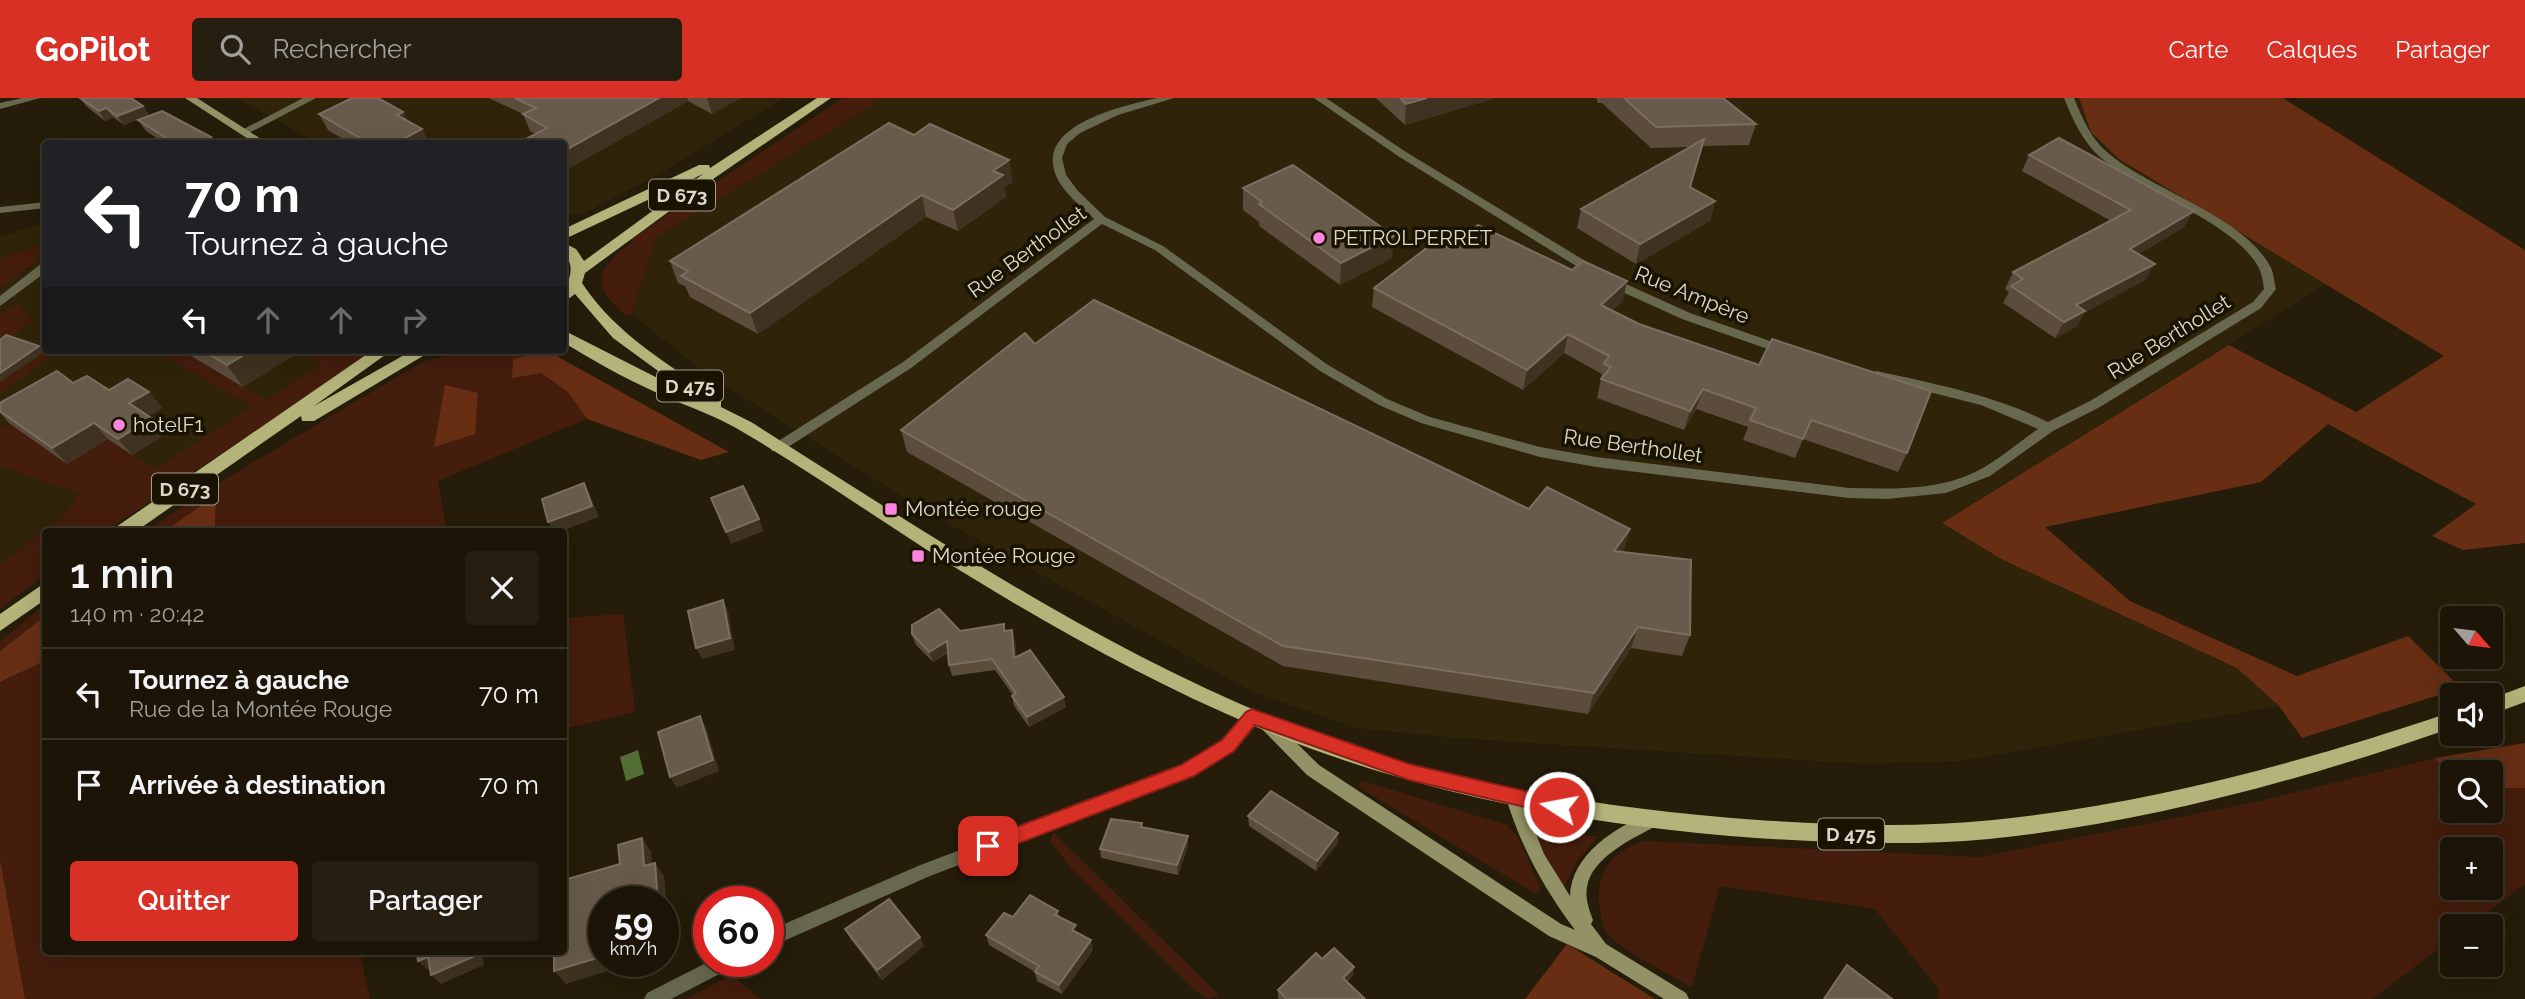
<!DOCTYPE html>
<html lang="fr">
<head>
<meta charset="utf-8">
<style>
  body { margin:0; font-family:Raleway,sans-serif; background:#251e11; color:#f1f3f6; height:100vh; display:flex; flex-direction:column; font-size:26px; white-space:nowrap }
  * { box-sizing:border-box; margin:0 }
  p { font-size:23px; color:#a09f9b }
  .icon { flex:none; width:38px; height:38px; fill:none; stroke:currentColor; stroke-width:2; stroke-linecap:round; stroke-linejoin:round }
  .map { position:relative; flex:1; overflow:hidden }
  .drawer { position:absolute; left:42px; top:430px; width:525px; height:427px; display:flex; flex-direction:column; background:#1c1507; border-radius:7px; box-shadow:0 7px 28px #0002,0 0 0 2px #3a3428 }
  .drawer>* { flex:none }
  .guide { position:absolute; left:42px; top:42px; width:525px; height:214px; border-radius:7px; box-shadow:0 7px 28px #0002,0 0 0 2px #3a3428; background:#202124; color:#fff; overflow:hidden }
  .needle { width:46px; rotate:118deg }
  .buttons { position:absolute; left:2440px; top:508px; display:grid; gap:14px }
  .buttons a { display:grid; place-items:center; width:63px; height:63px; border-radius:7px; background:#1c1507; box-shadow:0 7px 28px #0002,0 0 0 2px #3a3428; font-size:35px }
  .speed { position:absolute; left:588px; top:788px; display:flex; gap:14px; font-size:35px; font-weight:700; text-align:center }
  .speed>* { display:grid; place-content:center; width:91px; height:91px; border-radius:50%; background:#1c1507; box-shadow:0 7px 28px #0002,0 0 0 2px #3a3428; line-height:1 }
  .speed small { font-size:18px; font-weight:400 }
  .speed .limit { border:10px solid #d22; background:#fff; color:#111 }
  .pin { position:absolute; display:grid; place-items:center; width:60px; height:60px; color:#fff; margin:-30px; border-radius:14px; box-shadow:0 4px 10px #0006 }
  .me { position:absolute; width:77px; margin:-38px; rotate:281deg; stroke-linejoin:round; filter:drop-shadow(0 0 5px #0008) }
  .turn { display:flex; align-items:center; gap:24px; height:147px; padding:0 28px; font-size:32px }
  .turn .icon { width:91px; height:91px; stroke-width:2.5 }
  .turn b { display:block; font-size:49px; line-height:60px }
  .lanes { display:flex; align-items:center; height:66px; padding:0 28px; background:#0003; justify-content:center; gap:35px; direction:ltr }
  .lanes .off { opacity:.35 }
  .round { display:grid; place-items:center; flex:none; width:74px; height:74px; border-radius:7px; background:#251e11 }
  .summary { display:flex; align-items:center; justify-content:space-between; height:119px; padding:0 28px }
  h1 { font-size:42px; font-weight:600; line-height:52px }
  .button { display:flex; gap:14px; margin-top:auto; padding:14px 28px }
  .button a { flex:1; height:80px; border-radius:7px; background:#d93025; color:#fff; font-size:28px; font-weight:600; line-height:80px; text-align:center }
  .button a+a { background:#251e11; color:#f1f3f6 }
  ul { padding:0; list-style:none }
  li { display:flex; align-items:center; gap:21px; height:91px; padding:0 28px; border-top:2px solid #3a3428 }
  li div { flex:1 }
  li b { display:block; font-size:26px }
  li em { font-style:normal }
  header { display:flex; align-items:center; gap:42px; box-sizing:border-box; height:98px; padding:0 35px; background:#d93025; color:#fff }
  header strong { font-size:33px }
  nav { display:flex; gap:38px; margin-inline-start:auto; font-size:24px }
  .search { width:490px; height:63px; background:#251e11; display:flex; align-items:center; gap:18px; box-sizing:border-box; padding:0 24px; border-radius:7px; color:#a09f9b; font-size:26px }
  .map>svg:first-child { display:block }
  .built { fill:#2f2409 }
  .green { fill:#441d0c; fill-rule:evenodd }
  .forest { fill:#672e14 }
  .water { fill:#526e34 }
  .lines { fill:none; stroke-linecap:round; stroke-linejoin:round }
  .street { fill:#67684d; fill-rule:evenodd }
  .secondary { fill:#929266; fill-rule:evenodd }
  .primary { fill:#b3b37a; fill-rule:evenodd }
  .wall { fill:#5b4c3c }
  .shaded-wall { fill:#3f3221 }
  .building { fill:#695b4b; stroke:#7b6e60; stroke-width:2 }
  .route { fill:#d93025; stroke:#8d1f18; stroke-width:2 }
  .poi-dot { fill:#fe85df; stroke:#1b1302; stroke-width:2.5 }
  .labels { text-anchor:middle; stroke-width:7; stroke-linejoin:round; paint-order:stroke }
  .shield { fill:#1b1302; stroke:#a39d8f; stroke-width:2 }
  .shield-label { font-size:19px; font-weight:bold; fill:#ddd8cc }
  .poi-label { font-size:21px; fill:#ddd8cc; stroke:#1b1302; text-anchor:start }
  .street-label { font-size:21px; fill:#ddd8cc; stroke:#1b1302 }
</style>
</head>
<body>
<header>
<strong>GoPilot</strong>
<div class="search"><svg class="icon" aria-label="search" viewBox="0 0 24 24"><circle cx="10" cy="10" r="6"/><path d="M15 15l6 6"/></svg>Rechercher</div>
<nav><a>Carte</a><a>Calques</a><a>Partager</a></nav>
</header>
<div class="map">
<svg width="2525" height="901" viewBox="0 0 2525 901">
  <rect width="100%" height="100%" fill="#251c09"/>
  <!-- built -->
  <g class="built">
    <path d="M236 0H784L651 81 584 115 564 118V46L318 45Z"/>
    <path d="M884 0H2079L2084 17 2119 61 2326 186 1942 425 2003 462 2237 570 2279 608 1960 663 1864 666 1455 640 1356 630 1251 593 924 412 708 277 632 216 656 140Z"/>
    <path d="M45 124 46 252H349L90 426 46 434 0 493V139Z"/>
  </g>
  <!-- green -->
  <g class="green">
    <path d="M843 0H884L656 140 632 216 626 218C588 184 596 171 634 143L631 141Z"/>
    <path d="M45 145V156L0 190V161Z"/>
    <path d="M18 206 34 223 0 246V216Z"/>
    <path d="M39 246 53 254 60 252 0 296V284L43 254 32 250Z"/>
    <path d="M154 252H181L266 302 321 267 311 261 322 252H375L105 434H46L45 477 0 511V466L61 420 80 396 0 368V331L10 325 108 341 155 371 252 309Z"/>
    <path d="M471 252H543L513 261V279L541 275 568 294 587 321 438 383 447 434H215L216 399 163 434H145L212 389 422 264Z"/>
    <path d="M45 507V518L0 553V543Z"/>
    <path d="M623 516 635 614 564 631V520Z"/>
    <path d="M45 563 46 854H360L370 901H25L0 761V584Z"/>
    <path d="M2435 660 2452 680V712H2490V690H2525V786L2470 828H2452V841L2372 901H1937L1939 892 1875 811 1720 788 1692 889C1673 879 1615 849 1605 833 1602 827 1601 819 1600 812 1594 777 1611 753 1644 743L1981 759 2260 703ZM2452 751H2490V789H2452Z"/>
    <path d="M1363 683 1507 727 1518 739 1541 791 1536 796 1363 692 1358 687Z"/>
    <path d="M1538 729 1598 739 1577 763 1564 789C1555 775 1535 746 1538 729Z"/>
    <path d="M1053 734 1219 897 1208 901 1197 894 1072 771 1050 743Z"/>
    <path d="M731 877 761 901H686Z"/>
  </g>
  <!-- forest -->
  <g class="forest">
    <path d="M2079 0H2283L2525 152V445L2463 452 2432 438 2476 406 2328 326 2261 384 2045 429 2130 503 2297 578 2408 538 2461 590 2302 640 2279 608 2237 570 2003 462 1942 425 2229 247 2356 314 2444 258 2119 61 2091 34Z"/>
    <path d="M546 252 729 354 701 362 587 321 568 294 541 275 512 280 513 261Z"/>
    <path d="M445 287 478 295 475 336 434 349Z"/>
    <path d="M216 398 215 434H163Z"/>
    <path d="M45 518V563L0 584V553Z"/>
    <path d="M2525 645V690H2490V674H2452V680L2435 660Z"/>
    <path d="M0 761 25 901H0Z"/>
    <path d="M1567 846 1655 901H1525Z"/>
  </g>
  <!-- water -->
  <path class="water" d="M638 652 644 676 626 683 620 659Z"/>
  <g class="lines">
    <!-- street -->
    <g class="street">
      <path d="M22 0H40L0 11V5Z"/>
      <path d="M303 0H316L249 35H241L240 33Z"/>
      <path d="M1157 0H1174L1118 17 1080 35 1067 46 1062 60 1066 77 1078 93 1105 119 1163 148 1328 267 1387 301 1430 319 1540 349 1596 359 1849 390C1892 391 1942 393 1981 371 2001 360 2019 344 2038 331L1981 307 1873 280 1871 277 1873 274 1877 273C1935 286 1994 297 2048 324L2090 303 2253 204 2264 191C2263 184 2262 176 2259 170 2233 122 2142 96 2100 59 2083 44 2073 22 2064 0H2074C2082 20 2091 41 2108 55 2151 92 2246 119 2271 170 2274 176 2274 184 2276 191L2261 210 2100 309 2053 333 1990 378 1946 395 1887 401 1849 400 1596 369 1540 359 1421 325 1379 307 1320 273 1155 152 1102 126 911 270 782 353H772L770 350 772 347 903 264 1094 121C1081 108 1061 93 1055 75 1038 26 1123 8 1157 0Z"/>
      <path d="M1314 0H1326L1406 54 1615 181 1690 215 1790 250 1792 253 1786 257 1782 256 1682 221 1607 187 1398 58Z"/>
      <path d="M46 104V110L0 115V109Z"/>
      <path d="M42 165H46V174L0 208V198Z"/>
      <path d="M1252 613 1257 614 1260 619 1234 652 1194 677 930 778 768 850V833L918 768 1182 667 1222 642 1247 614Z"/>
      <path d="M710 863H736L733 869 671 901H644L647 895Z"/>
    </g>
    <!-- secondary -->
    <g class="secondary">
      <path d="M185 0H197L269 46H256Z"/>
      <path d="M1267 620 1272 621 1319 667 1561 826 1575 832C1544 791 1521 749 1506 700L1508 695 1514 693 1520 695 1544 756 1570 798C1571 757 1616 728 1650 716L1656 718 1658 723 1656 728C1632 741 1592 759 1587 789 1585 801 1589 811 1593 822L1591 826 1606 846 1686 895 1689 901H1664L1596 859 1549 838 1307 677 1262 631 1259 626 1262 621Z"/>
    </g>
    <!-- primary -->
    <g class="primary">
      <path d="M817 0H831L716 79 585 175 582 185C616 237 671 268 721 302V309L751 324C919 430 1087 543 1271 619 1426 682 1592 710 1758 722 1836 727 1915 730 1993 722 2150 706 2303 664 2452 614V630C2302 682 2147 725 1989 741 1912 748 1834 745 1756 740 1585 727 1413 696 1254 628 1139 579 1030 517 924 450 862 410 800 367 736 330 710 315 680 306 653 293 622 279 593 262 564 245V234L569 235 691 297 613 240 575 196 564 204C564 186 579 171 564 156V145L576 151 584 163 703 76 569 139 564 140V131L699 67H709L710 70Z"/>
      <path d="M373 252H392L314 308 413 252H433L314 323H302L301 318 135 434H113L116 429Z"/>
      <path d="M46 484V501L0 533V516Z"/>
      <path d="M2525 588V604L2490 617V601Z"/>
    </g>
  </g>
  <!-- wall -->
  <g class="wall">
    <path d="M80 0 143 8 149 17 124 27 113 19 105 23 86 8Z"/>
    <path d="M489 0H741L712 16 688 3 564 73V46H521L520 44 536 36 530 33 523 16Z"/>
    <path d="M1376 0H1495L1405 27Z"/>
    <path d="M1596 0H1723L1756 26 1749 47 1702 48 1691 89 1715 103 1710 123 1636 166 1577 130 1581 111 1691 49 1651 50 1602 5H1598Z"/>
    <path d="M403 14 408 24 422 31 429 46H351L328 32 319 16Z"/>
    <path d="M138 22 211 39 215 46H166L146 33Z"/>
    <path d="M889 25 1013 84 1004 89 1006 99 958 133 926 119 758 236 690 199 685 188 678 185 670 163Z"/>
    <path d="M2029 57 2184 129 2139 156 2145 182 2085 214 2076 229 2055 240 2003 205 2009 194 2005 191 2013 174 2111 123 2022 73Z"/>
    <path d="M1243 90 1392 160 1340 187 1259 128V124L1243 112Z"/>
    <path d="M1449 150 1623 203 1612 212 1907 355 1898 374 1803 341 1795 360 1743 342 1748 329 1696 311 1684 332 1597 300 1602 276 1564 255 1523 292 1372 209 1374 190Z"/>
    <path d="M1035 246 1529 411 1630 431 1623 454 1690 537 1682 558 1631 550 1588 616 1283 568 907 354 901 332Z"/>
    <path d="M181 252H302L243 289Z"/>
    <path d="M73 285 109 292 149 294 162 310 148 318 151 320 165 336 132 357 108 341 67 366 9 325 0 315V305Z"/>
    <path d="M960 533H1006L1015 543 1016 559 1066 609 1029 629 1014 608 1012 598 1013 597 995 572 952 578 949 567 948 555 933 564 916 547 912 536Z"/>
    <path d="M1248 718 1338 735V745L1316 773 1249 728Z"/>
    <path d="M1142 725V729L1188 738V748L1178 777 1101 760 1100 751Z"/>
    <path d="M1058 813 1059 819 1078 835 1093 852 1062 896 1037 883 1035 874 989 847 986 837 1013 819Z"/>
    <path d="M845 831 924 848 882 882 850 840Z"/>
    <path d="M1322 861 1354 869 1353 877 1347 884 1365 901H1279L1278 900V892Z"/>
  </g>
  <!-- shaded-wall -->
  <g class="shaded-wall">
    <path d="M659 0H687L688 3 564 73V53Z"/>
    <path d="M707 0H741L712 16Z"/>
    <path d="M1427 0H1495L1405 27 1406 6Z"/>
    <path d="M143 8 149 17 124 27 117 18Z"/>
    <path d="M106 10 113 19 105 23 99 13Z"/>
    <path d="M403 14 412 31 397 17Z"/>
    <path d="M422 31 429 46H394Z"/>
    <path d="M211 39 215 46H197Z"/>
    <path d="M1009 62 1013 84 1004 89 1006 99 958 133 953 112 993 73Z"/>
    <path d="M922 97 926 119 758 236 750 215Z"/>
    <path d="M1715 103 1710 123 1636 166 1640 146Z"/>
    <path d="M2194 113 2184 129 2121 167 2130 151Z"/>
    <path d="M1394 138 1392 160 1340 187 1341 165Z"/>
    <path d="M2155 166 2145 182 2085 214 2076 229 2055 240 2064 224 2076 207Z"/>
    <path d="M1627 183 1623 203 1596 226 1601 207Z"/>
    <path d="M1568 236 1564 255 1523 292 1527 272Z"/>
    <path d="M39 248 44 254 0 284V275Z"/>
    <path d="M252 252H302L243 289 227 267Z"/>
    <path d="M1703 291 1696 311 1684 332 1690 313Z"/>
    <path d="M149 294 162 310 142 321 129 305Z"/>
    <path d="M151 320 165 336 132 357 118 341Z"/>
    <path d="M94 325 108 341 67 366 52 350Z"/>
    <path d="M584 385 590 397 599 419 559 434H554L548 424Z"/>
    <path d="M759 421 764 433 731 446 726 434Z"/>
    <path d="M1630 431 1624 453 1608 475 1614 453Z"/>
    <path d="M723 502 728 513 735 552 702 561 696 550Z"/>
    <path d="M1638 529 1631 550 1588 616 1594 595Z"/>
    <path d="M1012 532 1015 543 1017 570 1014 560Z"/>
    <path d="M947 543 950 553 933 564 929 554Z"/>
    <path d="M1064 599 1066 609 1029 629 1027 619Z"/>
    <path d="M700 618 706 629 719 673 677 690 670 679Z"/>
    <path d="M1338 735V745L1316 773 1317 763Z"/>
    <path d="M1188 738V748L1178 777 1177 767Z"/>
    <path d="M642 740 651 754 653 782 644 768Z"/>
    <path d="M655 765 664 778 668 823 663 824V803H658Z"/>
    <path d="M920 839 924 848 882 882 877 872Z"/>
    <path d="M1091 842 1093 852 1062 896 1059 887Z"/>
    <path d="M474 854H481L484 867 441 886 431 877Z"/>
    <path d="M604 858V863H629L630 866 566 886 554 873Z"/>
    <path d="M428 859 437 868 428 872 418 863Z"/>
    <path d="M1354 869 1353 877 1342 888 1343 880Z"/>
  </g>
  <!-- building -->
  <g class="building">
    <path d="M80 0H131L143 8 117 18 106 10 99 13Z"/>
    <path d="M352 0H378L403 14 397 17 422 31 394 46H370L319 16Z"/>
    <path d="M515 0H659L564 53V46H523L520 44 547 30 523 16 536 10Z"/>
    <path d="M1400 0H1427L1406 6Z"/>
    <path d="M1624 0H1723L1756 26 1656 29Z"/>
    <path d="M162 13 211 39 197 46H176L138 22Z"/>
    <path d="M889 25 914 37 930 26 1009 62 993 73 1003 77 953 112 922 97 750 215 681 178 688 173 670 163Z"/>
    <path d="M2059 40 2194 113 2130 151 2155 166 2076 207 2085 213 2064 224 2011 188 2023 181 2013 174 2131 112 2029 57Z"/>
    <path d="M1704 41 1690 89 1715 103 1640 146 1581 111Z"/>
    <path d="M1293 67 1394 138 1341 165 1259 106 1262 104 1243 90Z"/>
    <path d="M1478 127 1572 172 1583 163 1627 183 1601 207 1639 226 1759 267 1772 241 1931 293 1907 355 1811 322 1803 341 1750 322 1756 310 1703 291 1690 313 1601 281 1611 269 1604 266 1609 258 1568 236 1527 272 1374 190 1436 143 1449 150Z"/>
    <path d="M1094 202 1529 411 1547 389 1630 431 1614 453 1691 462 1690 537 1638 529 1594 595 1283 548 901 332 1025 235 1035 246Z"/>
    <path d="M6 237 39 248 0 275V242Z"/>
    <path d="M202 252H252L227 267Z"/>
    <path d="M57 273 73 285 87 278 109 292 128 281 149 294 129 305 151 320 118 341 94 325 52 350 0 313V305Z"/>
    <path d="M584 385 592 408 548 424 542 401Z"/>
    <path d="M743 388 759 421 726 434 711 400Z"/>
    <path d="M723 502 730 540 696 550 688 513Z"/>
    <path d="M939 511 960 533 1004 526V533L1012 532 1014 560 1030 552 1064 599 1027 619 1012 598 1016 595 992 561 949 567 947 543 929 554 912 536V527Z"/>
    <path d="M700 618 713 662 670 679 658 634Z"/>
    <path d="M1271 693 1338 735 1317 763 1248 718Z"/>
    <path d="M1111 721 1142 725 1141 729 1188 738 1177 767 1100 751Z"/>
    <path d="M642 740 644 768 655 765 658 803H604V858L554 873V854H564V782L620 766 618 747Z"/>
    <path d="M1030 797 1058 813 1055 817 1076 827 1072 832 1091 842 1059 887 1035 874 1039 868 986 837 1004 815 1013 819Z"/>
    <path d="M889 801 920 839 877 872 845 831Z"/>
    <path d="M1334 850 1354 869 1343 880 1365 901H1287L1278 892 1316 855 1322 861Z"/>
    <path d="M417 854H474L475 858 431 877 428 859 418 863Z"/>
    <path d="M1847 867 1892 901H1824Z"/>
  </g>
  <!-- route -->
  <path class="route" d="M1252 611 1409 666 1559 701 1565 703 1568 709 1565 714 1559 717 1409 682 1255 627 1234 653 1194 678 988 757 982 754 979 748 982 742 1181 667 1222 642 1246 614Z"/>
  <!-- markers -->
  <g class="poi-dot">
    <circle cx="1319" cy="140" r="7"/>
    <circle cx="119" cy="327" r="7"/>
    <rect x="884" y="404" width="14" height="14" rx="3.5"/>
    <rect x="911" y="451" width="14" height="14" rx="3.5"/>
  </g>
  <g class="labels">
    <!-- shield labels -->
    <g class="shield">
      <rect x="649" y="81.5" width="66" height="31" rx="5"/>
      <rect x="657" y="272.5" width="66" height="31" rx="5"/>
      <rect x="152" y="375.5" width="66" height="31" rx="5"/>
      <rect x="1818" y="720.5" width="66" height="31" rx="5"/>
    </g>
    <g class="shield-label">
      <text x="682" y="104">D 673</text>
      <text x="690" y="295">D 475</text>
      <text x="185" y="398">D 673</text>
      <text x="1851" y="743">D 475</text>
    </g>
    <!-- poi labels -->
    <g class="poi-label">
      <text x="1333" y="147">PETROLPERRET</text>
      <text x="133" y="334">hotelF1</text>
      <text x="905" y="418">Montée rouge</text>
      <text x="932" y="465">Montée Rouge</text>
    </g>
    <!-- street labels -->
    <g class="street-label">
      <text transform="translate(1027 154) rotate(-36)" y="7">Rue Berthollet</text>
      <text transform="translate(1692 197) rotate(22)" y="7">Rue Ampère</text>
      <text transform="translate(2169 239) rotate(-32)" y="7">Rue Berthollet</text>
      <text transform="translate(1633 348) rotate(8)" y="7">Rue Berthollet</text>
    </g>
  </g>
</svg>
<div class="buttons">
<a><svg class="needle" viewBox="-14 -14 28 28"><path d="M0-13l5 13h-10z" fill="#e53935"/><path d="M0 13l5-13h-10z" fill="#a09f9b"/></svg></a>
<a><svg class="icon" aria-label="sound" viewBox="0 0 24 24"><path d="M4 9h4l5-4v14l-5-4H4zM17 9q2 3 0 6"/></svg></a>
<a><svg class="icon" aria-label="search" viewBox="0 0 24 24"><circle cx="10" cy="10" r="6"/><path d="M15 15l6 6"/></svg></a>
<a>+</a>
<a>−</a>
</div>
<div class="speed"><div>59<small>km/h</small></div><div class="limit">60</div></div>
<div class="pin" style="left:988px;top:748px;background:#d93025"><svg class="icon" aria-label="arrive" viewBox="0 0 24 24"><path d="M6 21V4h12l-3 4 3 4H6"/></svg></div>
<svg class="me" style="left:1559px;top:709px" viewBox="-20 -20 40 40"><circle r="17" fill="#d93025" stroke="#fff" stroke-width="3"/><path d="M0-11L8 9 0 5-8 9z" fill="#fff"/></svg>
<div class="guide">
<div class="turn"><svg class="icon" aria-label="left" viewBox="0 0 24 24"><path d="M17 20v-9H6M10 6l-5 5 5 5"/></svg><div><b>70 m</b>Tournez à gauche</div></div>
<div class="lanes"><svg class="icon" aria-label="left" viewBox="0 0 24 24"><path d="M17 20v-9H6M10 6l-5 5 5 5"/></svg><svg class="icon off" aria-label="ahead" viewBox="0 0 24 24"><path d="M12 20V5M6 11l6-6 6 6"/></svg><svg class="icon off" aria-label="ahead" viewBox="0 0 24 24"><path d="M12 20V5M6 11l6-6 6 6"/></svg><svg class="icon off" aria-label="right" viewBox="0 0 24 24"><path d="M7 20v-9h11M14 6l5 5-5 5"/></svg></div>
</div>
<section class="drawer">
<div class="summary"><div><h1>1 min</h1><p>140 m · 20:42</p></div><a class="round"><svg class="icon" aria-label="close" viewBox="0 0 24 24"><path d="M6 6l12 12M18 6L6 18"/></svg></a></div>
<ul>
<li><svg class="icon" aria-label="left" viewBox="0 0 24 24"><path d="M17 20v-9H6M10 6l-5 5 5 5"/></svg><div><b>Tournez à gauche</b><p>Rue de la Montée Rouge</p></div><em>70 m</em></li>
<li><svg class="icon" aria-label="arrive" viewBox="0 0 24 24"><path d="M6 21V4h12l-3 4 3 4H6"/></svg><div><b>Arrivée à destination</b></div><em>70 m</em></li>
</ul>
<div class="button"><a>Quitter</a><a>Partager</a></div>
</section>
</div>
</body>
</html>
